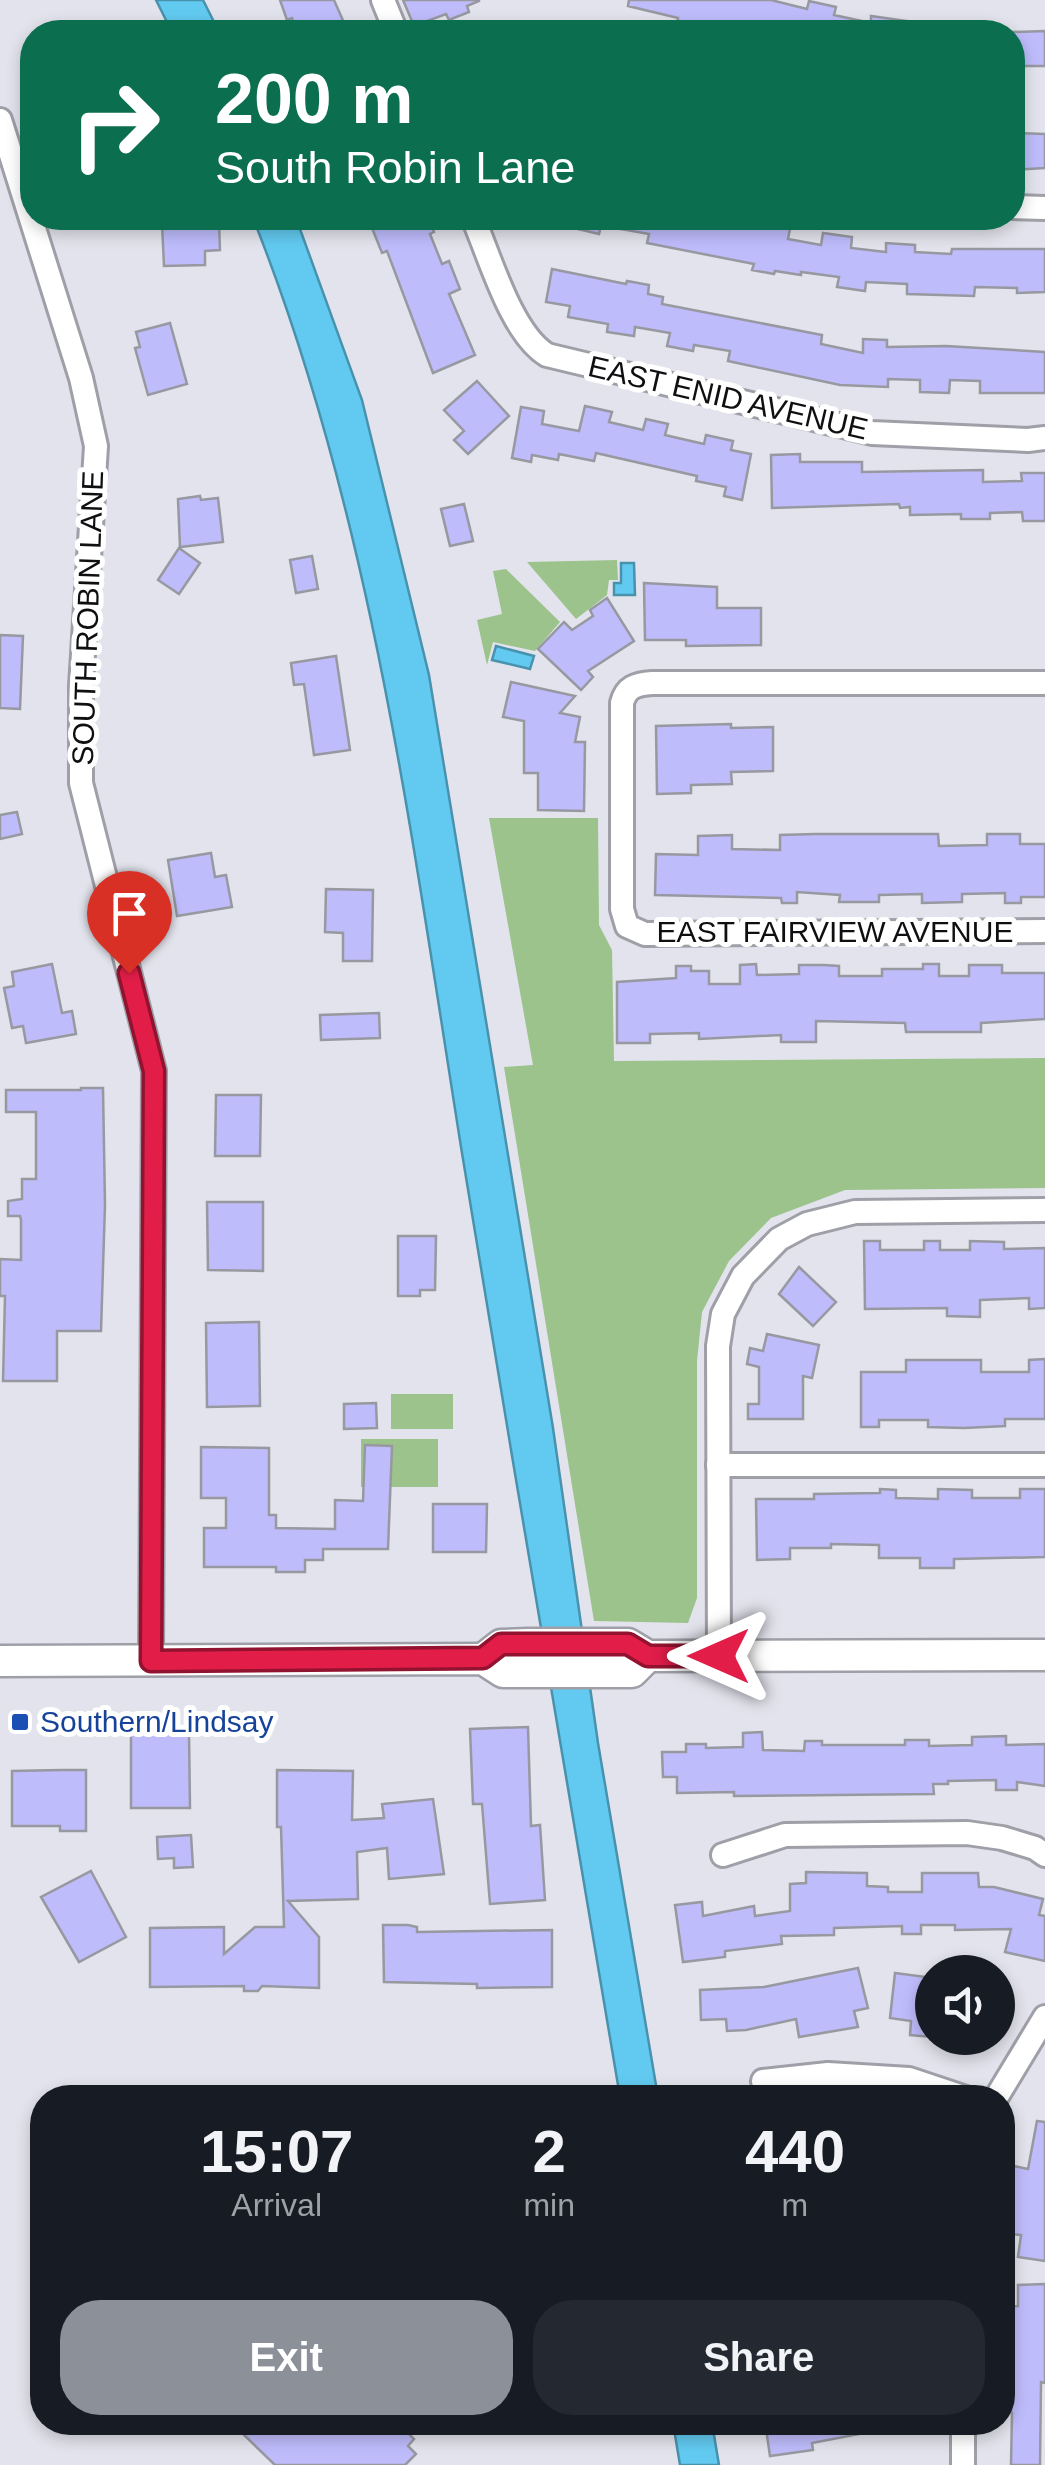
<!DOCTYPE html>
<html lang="en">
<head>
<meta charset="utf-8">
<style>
  body { margin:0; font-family:Arial,sans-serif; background:#242831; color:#f1f3f6; height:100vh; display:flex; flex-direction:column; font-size:38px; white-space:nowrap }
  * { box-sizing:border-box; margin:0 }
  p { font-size:32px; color:#9ea1a6 }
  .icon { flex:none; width:55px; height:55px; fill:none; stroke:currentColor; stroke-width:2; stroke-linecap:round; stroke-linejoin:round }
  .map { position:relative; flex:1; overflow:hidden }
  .side { position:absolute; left:30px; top:2085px; width:985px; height:350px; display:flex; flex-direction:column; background:#171b24; border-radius:40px; box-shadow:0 5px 15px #0003 }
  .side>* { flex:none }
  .hud { position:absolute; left:20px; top:20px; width:1005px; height:210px; border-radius:40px; box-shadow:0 5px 15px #0003; background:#0b6e4f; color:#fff; overflow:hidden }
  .controls { position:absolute; left:915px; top:1955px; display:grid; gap:20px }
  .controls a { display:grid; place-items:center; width:100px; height:100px; border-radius:50%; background:#171b24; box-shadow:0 5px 15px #0003; font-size:50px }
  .pin { position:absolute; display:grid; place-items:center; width:85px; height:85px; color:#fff; margin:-102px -42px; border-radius:50% 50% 50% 0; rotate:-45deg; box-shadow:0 0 10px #0007 }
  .pin .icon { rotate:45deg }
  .me { position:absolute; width:110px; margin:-55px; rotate:270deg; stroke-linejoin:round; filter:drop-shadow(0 0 8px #0008) }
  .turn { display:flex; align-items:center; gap:35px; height:210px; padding:0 30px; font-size:45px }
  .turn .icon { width:130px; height:130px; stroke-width:2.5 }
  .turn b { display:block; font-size:70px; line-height:85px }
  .eta { display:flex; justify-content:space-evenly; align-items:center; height:170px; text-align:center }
  .eta b { font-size:60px; font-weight:700; line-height:70px }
  .action { display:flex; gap:20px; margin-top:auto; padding:20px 30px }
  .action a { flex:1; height:115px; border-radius:40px; background:#8c9099; color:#fff; font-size:40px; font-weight:700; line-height:115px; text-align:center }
  .action a+a { background:#242831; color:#f1f3f6 }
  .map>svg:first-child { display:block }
  .green { fill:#9bc38b }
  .water { fill:#62caf0; stroke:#4992ad; stroke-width:2.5 }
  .building { fill:#bebcfb; stroke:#9898a1; stroke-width:2.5 }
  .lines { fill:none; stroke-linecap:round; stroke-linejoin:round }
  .street-casing { stroke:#9f9fa8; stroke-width:28 }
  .secondary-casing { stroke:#9f9fa8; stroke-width:35 }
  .street { stroke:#fff; stroke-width:22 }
  .secondary { stroke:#fff; stroke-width:30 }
  .route-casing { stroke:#92132f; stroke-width:25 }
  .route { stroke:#e11d48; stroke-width:18 }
  .transit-dot { fill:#1a4fb4; stroke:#fff; stroke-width:4 }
  .labels { text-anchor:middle; stroke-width:10; stroke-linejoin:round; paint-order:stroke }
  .street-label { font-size:30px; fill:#0f0f12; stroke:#fff }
  .transit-label { font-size:30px; fill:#164399; stroke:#fff; text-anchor:start }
</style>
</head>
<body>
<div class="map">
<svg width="1045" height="2465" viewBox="0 0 1045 2465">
  <rect width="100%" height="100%" fill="#e3e3ed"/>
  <!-- green -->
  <g class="green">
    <path d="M617 560 618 580H609L607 595 576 619 527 562Z"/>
    <path d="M506 569 560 622 535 651 493 642 487 665 477 620 502 614 493 571Z"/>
    <path d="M489 818H598L599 925 612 950 614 1061 1045 1058V1188L845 1190 771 1218 729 1261 702 1312 697 1361V1598L688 1623 594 1621 504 1067 533 1065Z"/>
    <rect x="391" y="1394" width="62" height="35"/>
    <rect x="361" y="1439" width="77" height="48"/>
  </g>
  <!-- water -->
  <g class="water">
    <path d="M156 0H203L219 32H172Z"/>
    <path d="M253 218H296L362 400 429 675 553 1428 598 1743 658 2097H620C568 1780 512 1464 461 1147 411 833 371 514 253 218Z"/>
    <path d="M621 563H634L635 595H614V583H621Z"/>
    <path d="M496 646 534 656 530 669 492 660Z"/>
    <path d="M673 2423H712L719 2465H680Z"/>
  </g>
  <!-- building -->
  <g class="building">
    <path d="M280 0H334L348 32H298L292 18 287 20Z"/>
    <path d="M403 0H479V1L467 6 469 12 449 20 446 14 414 26Z"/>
    <path d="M629 0H771L807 9 809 1 836 7 834 15 871 23V16L921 23 920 32H768L727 23 725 32H714L677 23 678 18 628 6Z"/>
    <path d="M1045 31V66H1012V32Z"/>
    <path d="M1012 133 1045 134V168L1012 170Z"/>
    <path d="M368 218H429L434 232 430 234 442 264 449 261 460 289 449 294 475 355 433 373 387 251 382 253Z"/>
    <path d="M558 218H603L599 234 557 224Z"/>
    <path d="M605 218H748L791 224 788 239 821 245 823 233 852 237 851 248 886 252V243L915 245V252L951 254 952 249H1045V292L1017 293V288L975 287 974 296 907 294V284L866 282 865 291 837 287 839 277 801 272V275L775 271 774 274 752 270 754 264 647 243 649 234 604 226Z"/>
    <path d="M219 222 220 250 205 251V265L164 266 162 224Z"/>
    <path d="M552 269 626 284 627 281 649 285 648 294 663 297 662 304 822 335 821 344 863 353V339L887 340V347L946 346 1045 352V393H980V381L950 380 949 393 920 392V380L888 379V387L840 385 728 361 730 351 694 345 693 351 667 346 670 333 635 327 634 336 607 332 608 324 568 317 570 306 546 302Z"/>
    <path d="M170 323 187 384 148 395 135 348 140 347 136 332Z"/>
    <path d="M477 381 509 416 468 454 454 440 464 431 444 410Z"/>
    <path d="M585 406 612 412 609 422 643 430 646 419 668 424 665 435 704 444 706 435 733 441 731 450 751 454 742 500 724 496 726 487 696 481 697 476 596 453 594 461 559 454 558 460 532 455 531 462 512 458 521 407 544 411 542 424 579 431Z"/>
    <path d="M800 454V462H862V472L983 470V482L1022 481 1021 473H1045V521H1023L1022 512 990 513V519H961V514L910 515V507L900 508 899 504 772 508 771 455Z"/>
    <path d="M200 496 201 500 218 498 223 542 180 547 178 499Z"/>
    <path d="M464 504 473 541 450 546 441 509Z"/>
    <path d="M179 548 200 563 179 594 158 580Z"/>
    <path d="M312 556 318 589 296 593 290 560Z"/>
    <path d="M644 583 717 587V608H761V645L686 646V640H645Z"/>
    <path d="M607 598 634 641 588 671 593 677 581 690 538 649 564 622 572 630 593 616 590 610Z"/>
    <path d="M0 635 23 636 20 709 0 708Z"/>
    <path d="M336 656 350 750 314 755 304 684 294 685 291 663Z"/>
    <path d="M511 682 575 696 560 713 580 717 575 742H585L584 811 538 810V773H524V721L503 717Z"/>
    <path d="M731 724V728L773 727V771L731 772 732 784 691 785V793L657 794 656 726Z"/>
    <path d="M17 812 22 834 0 839V815Z"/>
    <path d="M815 834H938L939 846 987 845V834H1020V844H1045V897H1021V903H1005V893L962 894V902L922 903V894L879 895V902H839L840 895 797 892V903H782L781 898 655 895 656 854 698 855V836L732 835V849L780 850V835Z"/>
    <path d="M211 853 215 877 226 875 232 907 177 916 168 860Z"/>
    <path d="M326 889 373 890 372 961H343V933L325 932Z"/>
    <path d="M52 964 62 1013 72 1011 76 1034 26 1043 23 1026 12 1028 4 988 14 986 12 972Z"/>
    <path d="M756 964 757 975 799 974V965H824L839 966V976H882V969H923V964H939V976H969V965H1002V973H1045V1019L981 1023V1032H906L905 1023 816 1021V1042H781V1035L699 1039V1033L650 1034V1043H617V982L676 978V966H691V971H709V984H740V965Z"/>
    <path d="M379 1013 380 1038 321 1040 320 1015Z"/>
    <path d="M81 1088H103L105 1205 101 1331H57V1381H3L5 1296H0V1259L21 1260V1220L20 1216H8V1201L22 1199V1179H36V1112H6V1090H81Z"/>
    <path d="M216 1095H261L260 1156H215Z"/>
    <path d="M207 1202H263V1271L208 1270Z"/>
    <path d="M398 1236H436L435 1290H420V1296H398Z"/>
    <path d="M864 1241H880V1250H924V1241H940V1250H970V1241L1004 1242V1249L1045 1248V1308L1029 1309V1298L980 1300V1317L947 1316V1308L865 1309Z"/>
    <path d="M799 1267 836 1302 813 1326 779 1294Z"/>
    <path d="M259 1322 260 1406 207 1407 206 1323Z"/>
    <path d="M767 1334 819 1345 812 1378 803 1376V1419H748V1404H759V1367L747 1364 750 1348 763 1351Z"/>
    <path d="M1045 1359V1419H1005V1426L964 1428 928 1427V1420H879V1427H861V1372H906V1360H981V1372H1029V1360Z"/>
    <path d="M376 1403 377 1428 344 1429V1404Z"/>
    <path d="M365 1445 392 1446 388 1549H323V1560H305V1572H276V1567H204V1528H226V1498H201V1447L269 1448V1515H276V1528L335 1529V1500L363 1501Z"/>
    <path d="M880 1489 896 1490V1498L938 1499V1489L972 1490V1498H1020V1489H1045V1557L954 1559V1568H920V1558H879V1545L831 1544V1548H790V1559L757 1560 756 1499H814V1494L880 1493Z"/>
    <path d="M433 1504H487L486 1552H433Z"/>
    <path d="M528 1727 531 1826 540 1825 545 1900 490 1904 482 1804H473L470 1729Z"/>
    <path d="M131 1732H189L190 1808H131Z"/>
    <path d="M762 1732 763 1750 804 1751 805 1741H822V1745H905V1740H929V1746L972 1745V1737L1006 1736V1745L1045 1744V1786L1017 1782V1790H996V1780L948 1781V1784H933L934 1794 734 1796V1792L677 1793V1777H663L662 1752H686V1744H706V1748L743 1747V1733Z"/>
    <path d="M61 1770H86V1831H60V1826H12V1771Z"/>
    <path d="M277 1770 353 1771 352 1820 384 1818 382 1804 433 1799 444 1874 389 1879 387 1848 357 1852 358 1899 288 1901 319 1937V1988L262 1986 258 1991H244V1986L150 1987V1928L224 1927V1954L255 1927H284L281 1827H277Z"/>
    <path d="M191 1835 193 1867 174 1868V1858L158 1859 157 1837Z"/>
    <path d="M91 1871 126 1937 79 1962 41 1897Z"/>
    <path d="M806 1872 867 1873V1886L888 1887V1892H922V1873H978L979 1887H994L1043 1899 1039 1915 1045 1916V1961L1005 1952 1011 1929 955 1930V1925H921V1934H902V1926L834 1928V1935L781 1936 782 1944 725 1951V1957L683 1962 675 1905 702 1902 703 1916 754 1906 755 1916 790 1911V1884L806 1883Z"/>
    <path d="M383 1925H408L417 1927V1932L552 1930V1987L477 1988V1984L384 1982Z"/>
    <path d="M858 1968 868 2008 854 2011 858 2027 799 2037 796 2019 746 2030 727 2031 726 2019 701 2020 700 1990 764 1987Z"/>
    <path d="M895 1973 926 1977 925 1989 932 1990V2037L910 2035 911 2021 890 2018Z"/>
    <path d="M1037 2121 1045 2122V2261L1018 2257 1021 2235 1003 2233 1014 2166 1028 2169Z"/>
    <path d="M1045 2284V2383L1041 2382 1040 2465H1011L1012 2413 1002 2412V2307L1018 2306V2285Z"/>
    <path d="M243 2422H421L409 2434 414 2439 408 2446 416 2454 405 2465H275L243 2434Z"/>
    <path d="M765 2422H879L880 2430 812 2443 813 2450 770 2456Z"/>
  </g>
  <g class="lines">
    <defs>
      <g id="street">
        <path d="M383 0 396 32"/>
        <path d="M0 120 81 378 96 446 81 686V783L154 1071 151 1661"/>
        <path d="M1012 207 1045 208"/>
        <path d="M473 218C490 257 511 333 547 355L872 433 1028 440 1045 438"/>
        <path d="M1045 683H652C636 684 626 687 622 703V909L627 926 645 934 1045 931"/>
        <path d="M718 1465H1045"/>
        <path d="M719 1656 718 1346 723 1314 743 1276 779 1239 807 1224 855 1212 1045 1210"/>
        <path d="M723 1855 785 1835 967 1833 1002 1838 1035 1848 1045 1855"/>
        <path d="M763 2081 828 2074 909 2079 966 2098"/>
        <path d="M996 2098 1045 2017"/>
        <path d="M963 2422V2465"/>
      </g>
      <g id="secondary">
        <path d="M483 1659 501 1645 528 1644H628L648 1656 1045 1655"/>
        <path d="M0 1661 483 1659 503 1672H632L648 1656"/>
      </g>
    </defs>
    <!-- street casing -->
    <use href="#street" class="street-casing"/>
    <!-- secondary casing -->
    <use href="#secondary" class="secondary-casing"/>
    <!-- street -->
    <use href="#street" class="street"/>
    <!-- secondary -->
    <use href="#secondary" class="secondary"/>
  </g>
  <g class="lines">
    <defs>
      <path id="route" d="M129 973 154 1071 151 1661 483 1658 501 1644H628L648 1656H719"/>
    </defs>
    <!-- route casing -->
    <use href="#route" class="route-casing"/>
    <!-- route -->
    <use href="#route" class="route"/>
  </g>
  <!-- markers -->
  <rect class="transit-dot" x="10" y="1712" width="20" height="20" rx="5"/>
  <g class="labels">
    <!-- street labels -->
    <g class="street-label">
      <text transform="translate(728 398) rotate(13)" y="10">EAST ENID AVENUE</text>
      <text transform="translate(88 618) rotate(-88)" y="10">SOUTH ROBIN LANE</text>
      <text x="835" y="942">EAST FAIRVIEW AVENUE</text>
    </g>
    <!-- transit labels -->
    <g class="transit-label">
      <text x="40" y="1732">Southern/Lindsay</text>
    </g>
  </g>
</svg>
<div class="controls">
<a><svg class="icon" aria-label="sound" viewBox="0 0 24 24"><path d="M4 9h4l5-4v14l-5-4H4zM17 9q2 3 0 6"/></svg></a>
</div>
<div class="pin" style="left:129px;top:973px;background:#d93025"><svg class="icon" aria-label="arrive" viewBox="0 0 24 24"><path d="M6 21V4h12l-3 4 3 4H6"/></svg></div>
<svg class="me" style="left:719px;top:1656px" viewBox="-20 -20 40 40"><path d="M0-17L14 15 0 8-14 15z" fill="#e11d48" stroke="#fff" stroke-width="4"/></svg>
<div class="hud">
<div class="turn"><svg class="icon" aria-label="right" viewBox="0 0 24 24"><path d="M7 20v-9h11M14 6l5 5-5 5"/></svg><div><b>200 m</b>South Robin Lane</div></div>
</div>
<section class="side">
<div class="eta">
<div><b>15:07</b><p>Arrival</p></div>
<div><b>2</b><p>min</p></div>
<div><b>440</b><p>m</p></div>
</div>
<div class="action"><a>Exit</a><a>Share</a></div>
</section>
</div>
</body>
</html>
